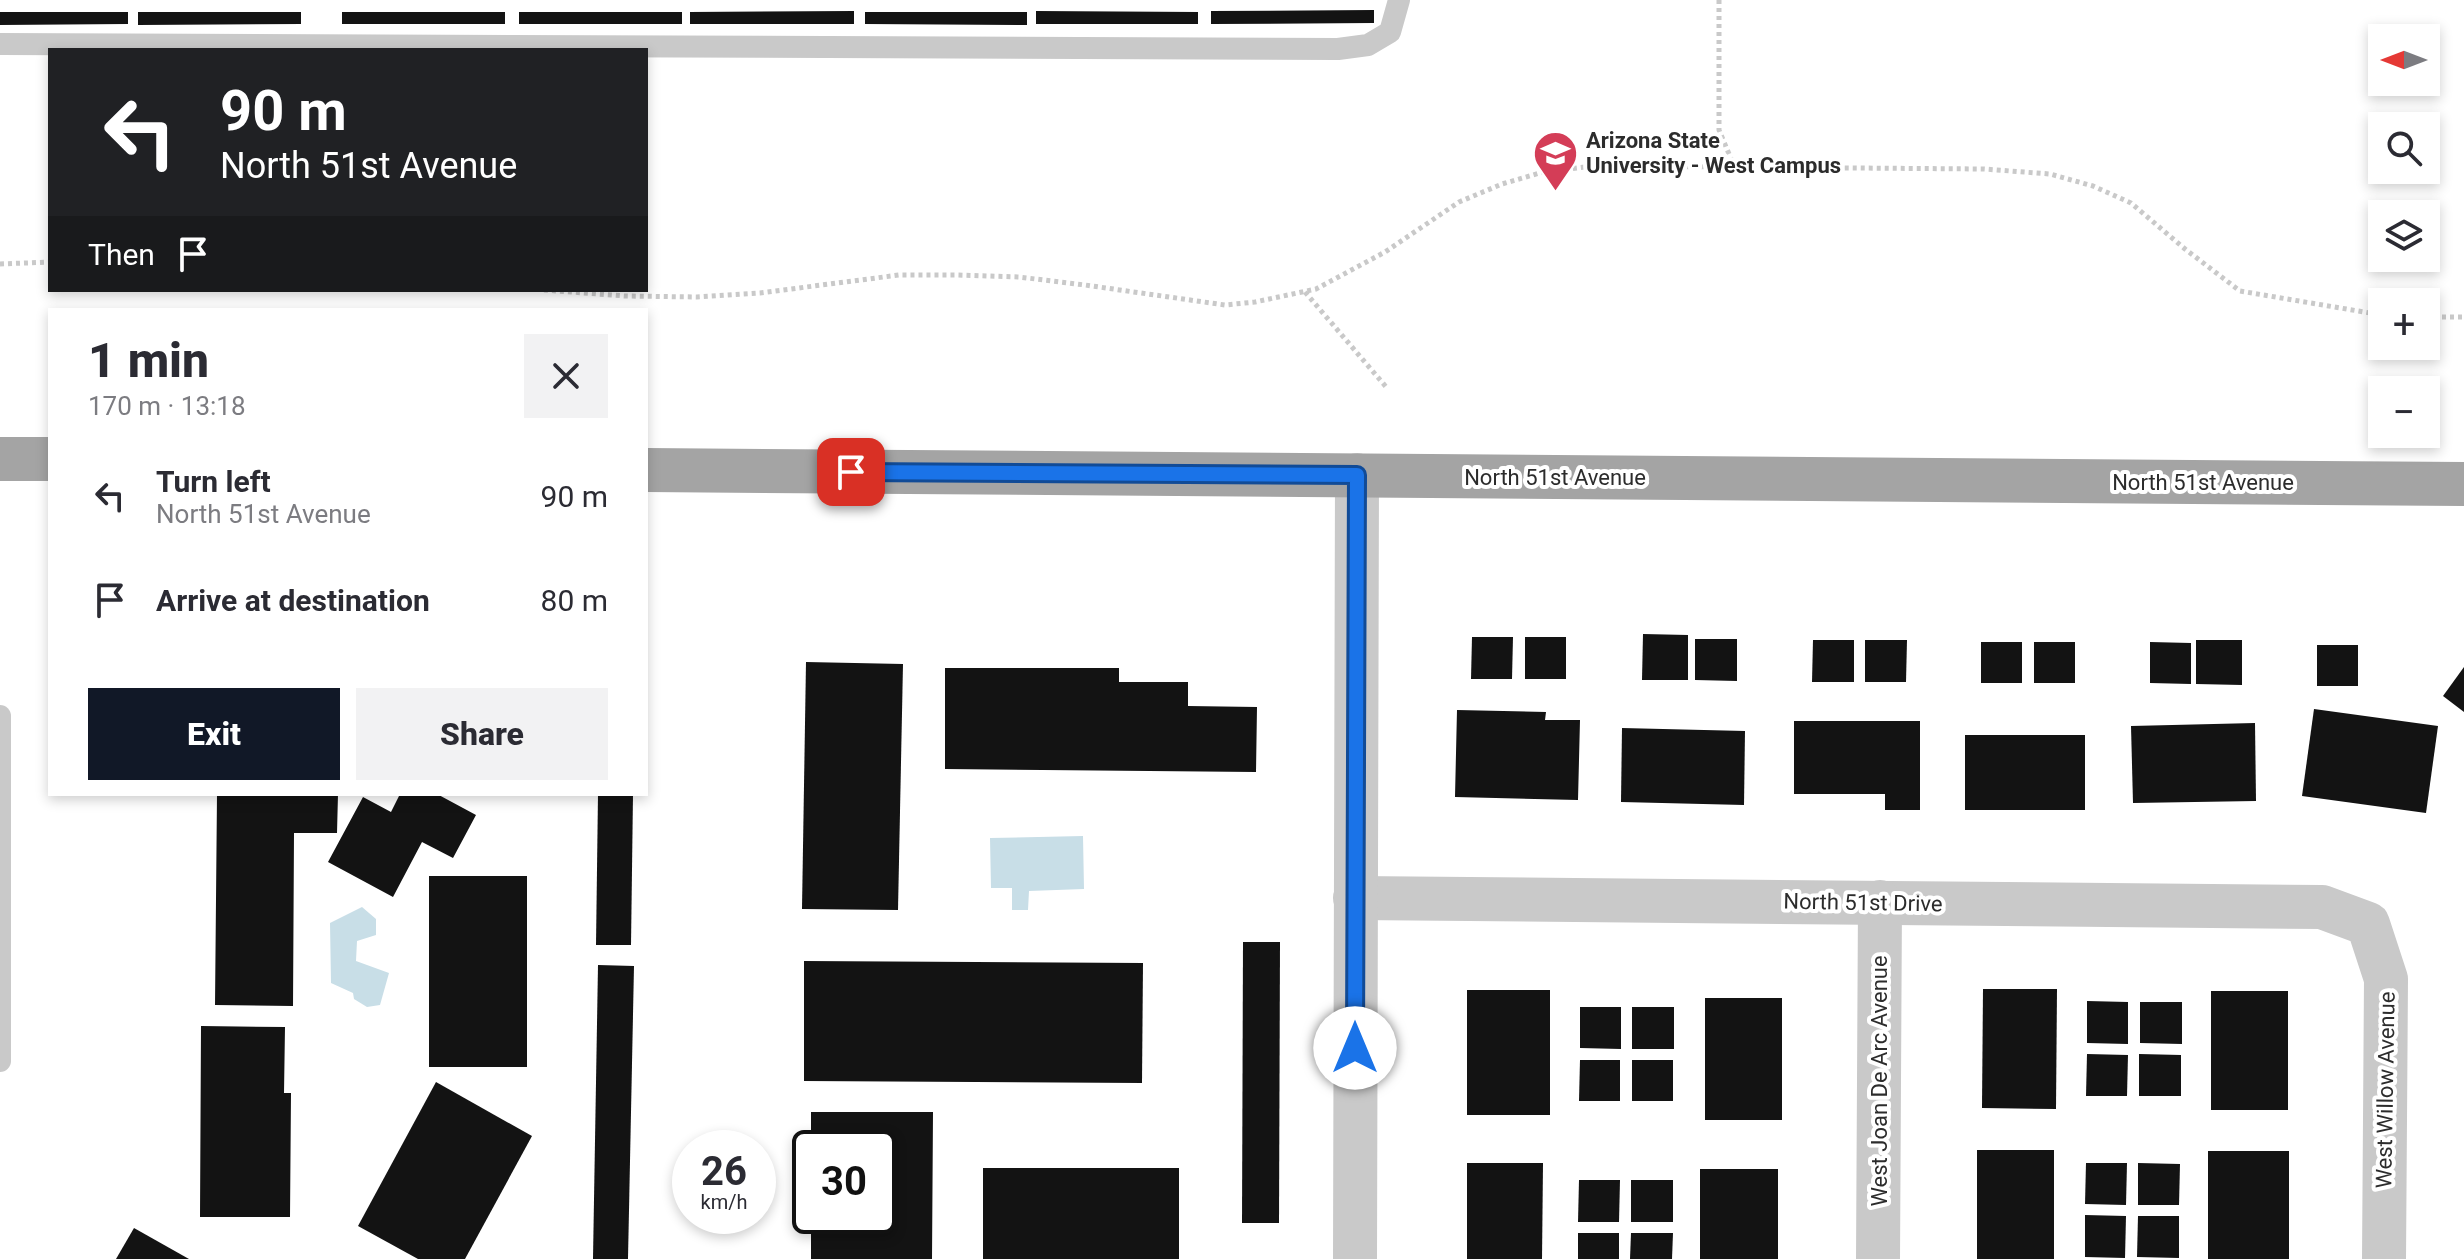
<!DOCTYPE html>
<html lang="en">
<head>
<meta charset="utf-8">
<style>
  body { margin:0; font-family:Roboto,sans-serif; background:#f2f2f3; color:#2b2b33; height:100vh; display:flex; flex-direction:column; font-size:30px; white-space:nowrap }
  * { box-sizing:border-box; margin:0 }
  p { font-size:26px; color:#7c7c81 }
  .icon { flex:none; width:44px; height:44px; fill:none; stroke:currentColor; stroke-width:2; stroke-linecap:round; stroke-linejoin:round }
  .map { position:relative; flex:1; overflow:hidden }
  .sheet { position:absolute; left:48px; top:308px; width:600px; height:488px; display:flex; flex-direction:column; background:#fff; border-radius:0px; box-shadow:0 4px 12px #0003 }
  .sheet>* { flex:none }
  .hud { position:absolute; left:48px; top:48px; width:600px; height:244px; border-radius:0px; box-shadow:0 4px 12px #0003; background:#202124; color:#fff; overflow:hidden }
  .needle { width:52px; rotate:270deg }
  .buttons { position:absolute; left:2368px; top:24px; display:grid; gap:16px }
  .buttons a { display:grid; place-items:center; width:72px; height:72px; border-radius:0px; background:#fff; box-shadow:0 4px 12px #0003; font-size:40px }
  .speed { position:absolute; left:672px; top:1130px; display:flex; gap:16px; font-size:40px; font-weight:700; text-align:center }
  .speed>* { display:grid; place-content:center; width:104px; height:104px; border-radius:50%; background:#fff; box-shadow:0 4px 12px #0003; line-height:1 }
  .speed small { font-size:20px; font-weight:400 }
  .speed .limit { border:4px solid #111; border-radius:12px; background:#fff; color:#111 }
  .pin { position:absolute; display:grid; place-items:center; width:68px; height:68px; color:#fff; margin:-34px; border-radius:16px; box-shadow:0 4px 12px #0006 }
  .me { position:absolute; width:88px; margin:-44px; rotate:0deg; stroke-linejoin:round; filter:drop-shadow(0 0 6px #0008) }
  .turn { display:flex; align-items:center; gap:28px; height:168px; padding:0 40px; font-size:36px }
  .turn .icon { width:104px; height:104px; stroke-width:2.5 }
  .turn b { display:block; font-size:56px; line-height:68px }
  .then { display:flex; align-items:center; height:76px; padding:0 40px; background:#0003; gap:16px; font-size:30px }
  .round { display:grid; place-items:center; flex:none; width:84px; height:84px; border-radius:0px; background:#f2f2f3 }
  .head { display:flex; align-items:center; justify-content:space-between; height:136px; padding:0 40px }
  h1 { font-size:48px; font-weight:800; line-height:60px }
  .primary-button { display:flex; gap:16px; margin-top:auto; padding:16px 40px }
  .primary-button a { flex:1; height:92px; border-radius:0px; background:#111827; color:#fff; font-size:32px; font-weight:800; line-height:92px; text-align:center }
  .primary-button a+a { background:#f2f2f3; color:#2b2b33 }
  ul { padding:0; list-style:none }
  li { display:flex; align-items:center; gap:24px; height:104px; padding:0 40px }
  li div { flex:1 }
  li b { display:block; font-size:30px }
  li em { font-style:normal }
  .map>svg:first-child { display:block }
  .water { fill:#c8dee7 }
  .building { fill:#131313 }
  .lines { fill:none; stroke-linecap:round; stroke-linejoin:round }
  .path { stroke:#c9c9c9; stroke-width:5; stroke-dasharray:4 4; stroke-linecap:butt }
  .lane { stroke:#c9c9c9; stroke-width:22 }
  .street { stroke:#c9c9c9; stroke-width:44 }
  .primary { stroke:#a4a4a4; stroke-width:44 }
  .route-casing { stroke:#114b97; stroke-width:20 }
  .route { stroke:#1a73e8; stroke-width:14 }
  .labels { text-anchor:middle; stroke-width:8; stroke-linejoin:round; paint-order:stroke }
  .poi-label { font-size:22px; font-weight:bold; fill:#2c2c2c; stroke:#fff; text-anchor:start }
  .street-label { font-size:22px; fill:#2c2c2c; stroke:#fff }
</style>
</head>
<body>
<div class="map">
<svg width="2464" height="1259" viewBox="0 0 2464 1259">
  <rect width="100%" height="100%" fill="#fff"/>
  <!-- water -->
  <g class="water">
    <path d="M1083 836 1084 889 1029 891 1028 910H1012V888H991L990 838Z"/>
    <path d="M362 907 376 919V935L357 941 356 961 389 973 380 1005 367 1007 354 999 353 993 331 983 330 923Z"/>
  </g>
  <!-- building -->
  <g class="building">
    <path d="M1374 10V23L1211 24V11Z"/>
    <path d="M854 11V24H690V12Z"/>
    <path d="M1036 11 1198 12V24H1036Z"/>
    <path d="M0 12H128V24L0 25Z"/>
    <path d="M138 12H301V24L138 25Z"/>
    <rect x="342" y="12" width="163" height="12"/>
    <rect x="519" y="12" width="163" height="12"/>
    <path d="M865 12H1027V25L865 24Z"/>
    <path d="M1643 634 1688 635V680H1642Z"/>
    <path d="M1472 637H1513L1512 679H1471Z"/>
    <rect x="1525" y="637" width="41" height="42"/>
    <path d="M1695 639H1737V681L1695 680Z"/>
    <path d="M1813 640H1854V682H1812Z"/>
    <path d="M1865 640H1907L1906 682H1865Z"/>
    <path d="M2196 640H2242V685L2196 684Z"/>
    <rect x="1981" y="642" width="41" height="41"/>
    <rect x="2034" y="642" width="41" height="41"/>
    <path d="M2150 642 2191 643V684L2150 683Z"/>
    <rect x="2317" y="645" width="41" height="41"/>
    <path d="M806 662 903 664 898 910 802 909Z"/>
    <path d="M2464 667V712L2443 696Z"/>
    <path d="M945 668H1119V682H1188V706L1257 707 1256 772 945 769Z"/>
    <path d="M2314 709 2438 726 2426 813 2302 796Z"/>
    <path d="M1457 710 1546 712 1545 720H1580L1578 800 1455 797Z"/>
    <path d="M1794 721H1920V810H1885V794H1794Z"/>
    <path d="M2255 723 2256 801 2133 803 2131 726Z"/>
    <path d="M1622 728 1745 731 1744 805 1621 802Z"/>
    <rect x="1965" y="735" width="120" height="75"/>
    <path d="M217 794H338L337 833H294L293 1006 215 1005Z"/>
    <path d="M400 794H437L476 815 453 858 422 842 393 897 328 862 363 797 391 812Z"/>
    <path d="M598 794H633L631 945H596Z"/>
    <rect x="429" y="876" width="98" height="191"/>
    <path d="M1243 942H1280L1279 1223H1242Z"/>
    <path d="M804 961 1143 963 1142 1083 804 1081Z"/>
    <path d="M598 965 634 966 628 1259H593Z"/>
    <path d="M1983 989H2057L2056 1109 1982 1108Z"/>
    <rect x="1467" y="990" width="83" height="125"/>
    <rect x="2211" y="991" width="77" height="119"/>
    <rect x="1705" y="998" width="77" height="122"/>
    <path d="M2087 1001 2128 1002V1044L2087 1043Z"/>
    <path d="M2140 1002H2182V1044L2140 1043Z"/>
    <path d="M1580 1007H1621V1049L1580 1048Z"/>
    <rect x="1632" y="1007" width="42" height="42"/>
    <path d="M201 1026 285 1027 284 1093H291L290 1217H200Z"/>
    <path d="M2087 1054 2128 1055 2127 1096H2086Z"/>
    <path d="M2139 1054 2181 1055V1096H2139Z"/>
    <path d="M1580 1060H1620V1101H1579Z"/>
    <rect x="1632" y="1060" width="41" height="41"/>
    <path d="M436 1082 532 1136 465 1259H418L358 1226Z"/>
    <path d="M811 1112H933L932 1259H811V1216H878V1148H811Z"/>
    <rect x="1977" y="1150" width="77" height="109"/>
    <rect x="2208" y="1151" width="81" height="108"/>
    <path d="M1467 1163H1543L1542 1259H1467Z"/>
    <path d="M2086 1163H2127L2126 1205 2085 1204Z"/>
    <path d="M2138 1163 2180 1164 2179 1205H2138Z"/>
    <rect x="983" y="1168" width="196" height="91"/>
    <rect x="1700" y="1169" width="78" height="90"/>
    <path d="M1579 1180H1620L1619 1222H1578Z"/>
    <rect x="1631" y="1180" width="42" height="42"/>
    <path d="M2085 1215 2126 1216 2125 1258 2085 1257Z"/>
    <path d="M2138 1216H2179V1258L2137 1257Z"/>
    <path d="M134 1228 189 1259H116Z"/>
    <rect x="1578" y="1233" width="41" height="26"/>
    <path d="M1631 1233H1673L1672 1259H1630Z"/>
  </g>
  <g class="lines">
    <!-- path -->
    <g class="path">
      <path d="M1719 0V130L1734 166"/>
      <path d="M0 264 50 262"/>
      <path d="M544 290 625 296 697 297 760 293 899 275H955L1019 277 1085 285 1225 305 1255 302 1316 289 1385 252 1459 202 1502 184 1543 172 1594 166 1984 169 2050 174 2093 186 2131 203 2185 249 2240 291 2382 315"/>
      <path d="M1305 292 1387 388"/>
      <path d="M2426 317H2464"/>
    </g>
    <!-- lane -->
    <g class="lane">
      <path d="M0 44 1338 49 1368 45 1390 32 1399 0"/>
      <path d="M0 716V1061"/>
    </g>
    <!-- street -->
    <g class="street">
      <path d="M1355 898 2322 907 2368 924 2386 979 2384 1259"/>
      <path d="M1355 1259 1357 475"/>
      <path d="M1878 1259 1880 902"/>
    </g>
    <!-- primary -->
    <g class="primary">
      <path d="M0 459H50"/>
      <path d="M646 470 2464 484"/>
    </g>
  </g>
  <g class="lines">
    <defs>
      <path id="route" d="M851 472 1357 475 1355 1048"/>
    </defs>
    <!-- route casing -->
    <use href="#route" class="route-casing"/>
    <!-- route -->
    <use href="#route" class="route"/>
  </g>
  <!-- icons -->
  <defs>
    <symbol id="university-pin" viewBox="-11 -11 22 30"><path d="M0 17L-7.5 6A9.5 9.5 0 1 1 7.5 6Z" fill="#d43d57" stroke="#fff"/><path d="M0-5L7-2L0 1L-7-2ZM-4 1L0 2.5L4 1V4Q0 6-4 4Z" fill="#fff"/></symbol>
  </defs>
  <g fill-rule="evenodd">
    <use href="#university-pin" x="1530" y="128" width="51" height="69"/>
  </g>
  <g class="labels">
    <!-- poi labels -->
    <g class="poi-label">
      <text x="1586" y="148">Arizona State<tspan x="1586" dy="25">University - West Campus</tspan></text>
    </g>
    <!-- street labels -->
    <g class="street-label">
      <text x="1555" y="485">North 51st Avenue</text>
      <text x="2203" y="490">North 51st Avenue</text>
      <text transform="translate(1863 902) rotate(1)" y="8">North 51st Drive</text>
      <text transform="translate(1879 1081) rotate(-90)" y="8">West Joan De Arc Avenue</text>
      <text transform="translate(2385 1090) rotate(-89)" y="8">West Willow Avenue</text>
    </g>
  </g>
</svg>
<div class="buttons">
<a><svg class="needle" viewBox="-14 -14 28 28"><path d="M0-13l5 13h-10z" fill="#e53935"/><path d="M0 13l5-13h-10z" fill="#7c7c81"/></svg></a>
<a><svg class="icon" aria-label="search" viewBox="0 0 24 24"><circle cx="10" cy="10" r="6"/><path d="M15 15l6 6"/></svg></a>
<a><svg class="icon" aria-label="layers" viewBox="0 0 24 24"><path d="M12 4l9 5-9 5-9-5zM3 14l9 5 9-5"/></svg></a>
<a>+</a>
<a>−</a>
</div>
<div class="speed"><div>26<small>km/h</small></div><div class="limit">30</div></div>
<div class="pin" style="left:851px;top:472px;background:#d93025"><svg class="icon" aria-label="arrive" viewBox="0 0 24 24"><path d="M6 21V4h12l-3 4 3 4H6"/></svg></div>
<svg class="me" style="left:1355px;top:1048px" viewBox="-20 -20 40 40"><circle r="19" fill="#fff"/><path d="M0-13L10 11 0 6-10 11z" fill="#1a73e8"/></svg>
<div class="hud">
<div class="turn"><svg class="icon" aria-label="left" viewBox="0 0 24 24"><path d="M17 20v-9H6M10 6l-5 5 5 5"/></svg><div><b>90 m</b>North 51st Avenue</div></div>
<div class="then">Then<svg class="icon" aria-label="arrive" viewBox="0 0 24 24"><path d="M6 21V4h12l-3 4 3 4H6"/></svg></div>
</div>
<section class="sheet">
<div class="head"><div><h1>1 min</h1><p>170 m · 13:18</p></div><a class="round"><svg class="icon" aria-label="close" viewBox="0 0 24 24"><path d="M6 6l12 12M18 6L6 18"/></svg></a></div>
<ul>
<li><svg class="icon" aria-label="left" viewBox="0 0 24 24"><path d="M17 20v-9H6M10 6l-5 5 5 5"/></svg><div><b>Turn left</b><p>North 51st Avenue</p></div><em>90 m</em></li>
<li><svg class="icon" aria-label="arrive" viewBox="0 0 24 24"><path d="M6 21V4h12l-3 4 3 4H6"/></svg><div><b>Arrive at destination</b></div><em>80 m</em></li>
</ul>
<div class="primary-button"><a>Exit</a><a>Share</a></div>
</section>
</div>
</body>
</html>
